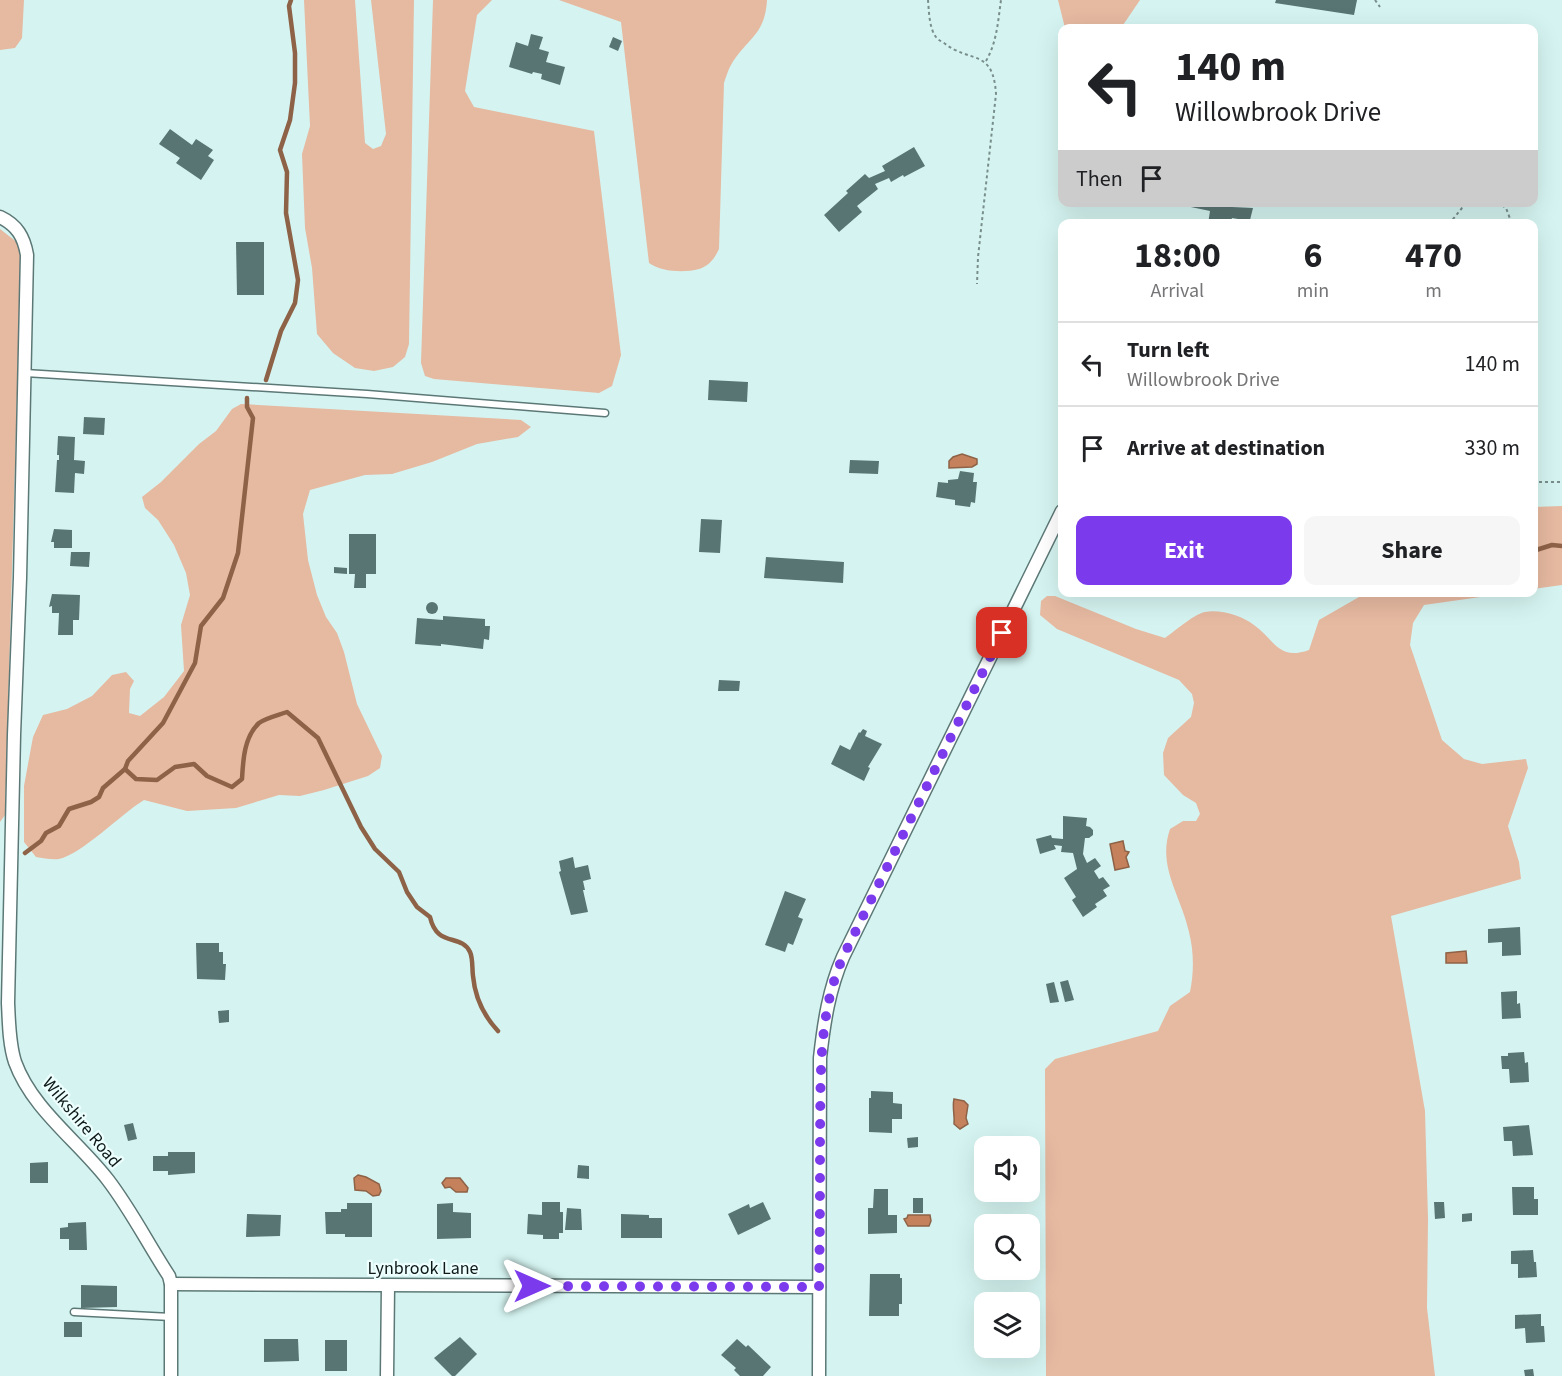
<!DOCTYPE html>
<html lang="en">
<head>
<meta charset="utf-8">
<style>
  body { margin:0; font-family:"Source Sans 3",sans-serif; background:#f6f6f6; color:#202124; height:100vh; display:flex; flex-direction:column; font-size:22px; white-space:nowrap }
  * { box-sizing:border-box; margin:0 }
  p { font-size:20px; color:#757577 }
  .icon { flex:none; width:33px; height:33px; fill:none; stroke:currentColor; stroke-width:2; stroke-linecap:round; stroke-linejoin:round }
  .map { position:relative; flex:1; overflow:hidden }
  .panel { position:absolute; left:1058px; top:219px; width:480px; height:378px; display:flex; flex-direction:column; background:#fff; border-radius:12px; box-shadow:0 6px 24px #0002 }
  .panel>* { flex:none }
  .top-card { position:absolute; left:1058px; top:24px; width:480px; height:183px; border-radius:12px; box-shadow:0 6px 24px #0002; background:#fff; color:#202124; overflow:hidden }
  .fabs { position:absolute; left:974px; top:1136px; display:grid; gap:12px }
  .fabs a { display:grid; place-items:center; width:66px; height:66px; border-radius:12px; background:#fff; box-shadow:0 6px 24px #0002; font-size:30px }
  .pin { position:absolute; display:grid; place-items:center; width:51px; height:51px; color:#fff; margin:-26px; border-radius:12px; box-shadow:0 3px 9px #0006 }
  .me { position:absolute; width:66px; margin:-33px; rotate:90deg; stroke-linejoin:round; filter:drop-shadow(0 0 4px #0008) }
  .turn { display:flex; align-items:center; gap:21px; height:126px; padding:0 18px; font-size:27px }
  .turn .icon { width:78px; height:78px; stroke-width:2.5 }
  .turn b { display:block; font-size:42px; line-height:51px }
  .then { display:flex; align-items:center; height:57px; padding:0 18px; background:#0003; gap:12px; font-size:22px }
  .eta { display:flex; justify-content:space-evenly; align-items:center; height:102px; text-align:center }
  .eta b { font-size:36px; font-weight:700; line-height:42px }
  .primary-button { display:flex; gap:12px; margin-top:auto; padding:12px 18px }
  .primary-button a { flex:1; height:69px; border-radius:12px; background:#7c3aed; color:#fff; font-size:24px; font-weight:700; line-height:69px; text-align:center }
  .primary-button a+a { background:#f6f6f6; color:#202124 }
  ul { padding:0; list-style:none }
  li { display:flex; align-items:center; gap:18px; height:84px; padding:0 18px; border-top:2px solid #e0e0e0 }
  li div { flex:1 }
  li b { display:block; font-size:22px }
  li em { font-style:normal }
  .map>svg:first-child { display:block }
  .green { fill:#e6b9a1 }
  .water { fill:#c5815b; stroke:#8e6247; stroke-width:1.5 }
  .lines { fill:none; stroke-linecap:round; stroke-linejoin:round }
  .stream { stroke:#8e6247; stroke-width:4.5 }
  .building { fill:#597573 }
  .service-casing { stroke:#5c7876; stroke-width:9 }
  .minor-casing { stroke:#5c7876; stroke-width:15 }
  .path { stroke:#798e8c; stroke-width:2; stroke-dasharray:3 3; stroke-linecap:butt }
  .service { stroke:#fff; stroke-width:6 }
  .minor { stroke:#fff; stroke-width:12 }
  .route { stroke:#7c3aed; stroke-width:10; stroke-dasharray:0 18 }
  .labels { text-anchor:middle; stroke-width:4.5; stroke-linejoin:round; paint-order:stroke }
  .street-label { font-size:18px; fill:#0d1817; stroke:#ecfefd }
</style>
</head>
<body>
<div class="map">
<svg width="1562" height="1376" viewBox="0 0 1562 1376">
  <rect width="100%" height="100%" fill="#d5f4f1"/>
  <!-- green -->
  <g class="green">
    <path d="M0 0H24L22 38 15 48 0 50Z"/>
    <path d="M304 0H355L365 143 373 149 381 146 386 134 371 0H414L409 344 405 357 393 367 374 371 355 368 333 353 317 334 312 268 305 228 302 154 310 126Z"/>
    <path d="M433 0H492L477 15 465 91 474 107 594 131 621 355 612 386 599 393 434 379 425 376 421 363Z"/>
    <path d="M559 0H767C765 36 747 38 731 65 728 70 726 77 724 83L719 249C715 258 709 266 699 269 684 273 662 272 649 263L621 22Z"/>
    <path d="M1058 0H1140L1121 28H1065Z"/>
    <path d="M0 229 18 243 21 253 5 815 0 822Z"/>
    <path d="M241 404 521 420 531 427 518 437 477 444 432 462 392 474 365 475 310 490 303 514 308 560 317 595 326 617 337 633 344 652 357 704 382 756 380 768 368 776 324 790 300 796 279 795 236 808 187 811 144 800C121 814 82 854 59 859 52 860 43 858 36 857L24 842V786L33 737 43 715 67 709 92 696 112 675 126 672 134 681 130 689 129 713 140 716 164 697 184 671 181 625 190 595 186 573 174 545 158 520 145 508 142 497 161 482 199 444 216 431 232 409Z"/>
    <path d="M1562 506V585L1533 589V507Z"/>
    <path d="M1375 592 1509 593 1424 605 1413 623 1410 645 1442 740 1464 759 1482 764 1526 759 1528 768 1508 826 1519 862 1521 879 1391 916 1425 1111 1428 1219 1427 1308 1435 1376H1046L1045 1069 1055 1059 1158 1031 1170 1006 1190 992C1194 972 1194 952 1189 932 1181 895 1157 867 1170 829L1183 821H1196L1200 814 1196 803 1183 795 1164 775 1163 753 1168 738 1191 717 1194 703 1192 694 1179 680 1057 629 1040 615 1041 601 1047 596H1055L1136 629 1165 638C1175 631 1194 614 1205 612 1220 609 1243 616 1254 625 1275 640 1278 661 1309 650L1319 620 1359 597Z"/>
  </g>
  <!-- water -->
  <g class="water">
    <path d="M962 454 977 459V464L972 467 949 468V461L953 457Z"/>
    <path d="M1123 841 1125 851 1129 852 1126 857 1129 867 1115 870 1110 844Z"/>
    <path d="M1466 951 1467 963H1446V953Z"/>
    <path d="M954 1099 964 1101 968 1105 966 1118 968 1124 960 1129 954 1124C955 1115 952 1108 954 1099Z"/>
    <path d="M358 1175 366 1177 379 1184 381 1191 379 1195 373 1196 366 1191 355 1190 354 1178Z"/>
    <path d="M446 1178H460L468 1188 467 1192H456L450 1187 445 1188 442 1183Z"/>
    <path d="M908 1215H930L931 1221 929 1226H908L904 1219 907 1218Z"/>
  </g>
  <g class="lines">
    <!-- stream -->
    <g class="stream">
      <path d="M266 380 281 331 295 303 298 280 286 213 287 172 280 150 290 120 295 83V53L289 6 291 0"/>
      <path d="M1533 551 1552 545 1562 546"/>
      <path d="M125 769 136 779 157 780 175 767 194 764 207 776 232 787 242 779C243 761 244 737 259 723 266 718 279 715 287 712L318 738 361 827 375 849 399 872 407 892 417 907 430 917C437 948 461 933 470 952 473 958 472 969 473 976 475 998 483 1015 498 1031"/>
      <path d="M25 853 41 841 46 833 59 826 69 809 91 802 99 797 103 788 125 769 128 761 163 723 195 663 201 626 223 598 238 553 253 418 247 407V398"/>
    </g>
  </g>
  <!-- building -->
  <g class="building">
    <path d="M1276 0H1357L1354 15 1275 3Z"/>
    <path d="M531 34 543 37 539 49 549 52 546 62 565 67 560 85 541 79 542 74 533 72 532 74 509 67 516 42 528 46Z"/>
    <path d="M613 37 622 41 618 51 609 47Z"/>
    <path d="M170 129 192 145 196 139 213 150 208 156 214 160 201 180 176 163 180 158 159 144Z"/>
    <path d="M914 147 925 166 904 177 903 175 891 182 889 178 875 184 878 189 857 206 862 212 839 232 824 215 848 193 846 191 865 174 869 178 885 171 882 166Z"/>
    <path d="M1187 202H1231L1233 203 1232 207 1253 208 1249 224H1237L1238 219 1232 218 1230 224H1208L1210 211 1186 206Z"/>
    <path d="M236 242H264V295H237Z"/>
    <path d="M709 380 748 382 747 402 708 400Z"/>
    <path d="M84 417 105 418 104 435 83 434Z"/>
    <path d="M58 436 75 437 74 460 85 461 84 474 75 473 74 493 55 492 57 460H59V455H57Z"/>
    <path d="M850 460 879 461 878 474 849 473Z"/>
    <path d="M960 471 974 473 973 482H977L975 503 971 502 970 507 955 505V500L936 497 938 482 948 483V480L958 479Z"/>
    <path d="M701 519 722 520 720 553 699 552Z"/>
    <path d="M54 529 72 530V548H54V542H51Z"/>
    <path d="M349 534H376V574H366V588H354L355 574H349Z"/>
    <path d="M71 552H90L89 567 70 566Z"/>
    <path d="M766 557 844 562 843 583 764 578Z"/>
    <path d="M334 567 347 568V574L334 573Z"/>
    <path d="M52 594 80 595 79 620H73V635H58L59 613H52V606L49 607Z"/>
    <circle cx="432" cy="608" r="6"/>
    <path d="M443 616 485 619V626H490L489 640 484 639 483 649 441 644V646L415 644 417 618 443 620Z"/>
    <path d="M719 680 740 681 739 691H718Z"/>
    <path d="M863 729 867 731 865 736 882 744 868 767 870 768 864 781 831 764 840 745 850 750 859 732 860 733Z"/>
    <path d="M1063 816 1087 818 1086 826 1090 827 1093 830V835L1089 838H1085L1083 854 1087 863 1095 858 1101 866 1094 871 1099 879 1103 877 1110 886 1103 890 1107 896 1095 904 1097 907 1083 917 1072 900 1076 897 1064 878 1077 869 1073 853 1061 852 1062 846 1054 845 1056 849 1040 854 1036 839 1051 835 1052 838 1063 839Z"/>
    <path d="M573 857 575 868 588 865 591 879 583 881 585 890H583L588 912 571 915 559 872 561 871 559 861Z"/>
    <path d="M785 891 806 899 798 917 803 919 793 945 788 943 785 952 765 945Z"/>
    <path d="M1520 927 1521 955 1502 956V942L1488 943V929Z"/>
    <path d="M196 943H219V952H223V964H226L225 980 197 979Z"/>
    <path d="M1068 980 1074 1000 1065 1002 1060 982Z"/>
    <path d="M1054 982 1059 1002 1050 1003 1046 984Z"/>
    <path d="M1517 991V1004L1520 1003 1521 1018 1502 1019 1501 992Z"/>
    <path d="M229 1010V1022L219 1023 218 1011Z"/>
    <path d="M1524 1052 1525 1063 1528 1062 1529 1082 1510 1083 1509 1069H1502L1501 1056H1508V1053Z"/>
    <path d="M871 1091 893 1092V1103L902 1104V1119H892V1133L869 1132V1098H871Z"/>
    <path d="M133 1123 137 1139 128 1141 124 1125Z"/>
    <path d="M1529 1125 1533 1155 1513 1156 1512 1141H1504L1503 1127Z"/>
    <path d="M918 1137V1147L908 1148 907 1138Z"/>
    <path d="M168 1152H195V1173L168 1175V1171H153V1156H168Z"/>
    <path d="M48 1162V1183H30V1163Z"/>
    <path d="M578 1165 589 1166V1179L577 1178Z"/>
    <path d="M1512 1187H1534V1199H1538V1215H1513Z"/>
    <path d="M874 1189H888V1215H897V1233L868 1234V1208H873Z"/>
    <rect x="913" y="1198" width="10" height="15"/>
    <path d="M542 1202H560V1212H563V1233H559V1239H543V1235L527 1234 528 1214 542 1215Z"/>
    <path d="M763 1202 771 1219 738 1235 728 1214 749 1204 750 1208Z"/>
    <path d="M1434 1202H1444L1445 1218 1435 1219Z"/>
    <path d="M347 1203H372V1237H345V1234H326L325 1212H341V1209H347Z"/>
    <path d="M453 1203V1212L471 1213V1238L437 1239V1204Z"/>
    <path d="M567 1208 581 1209 582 1230H565Z"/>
    <path d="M1472 1213V1221L1462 1222V1214Z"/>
    <path d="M247 1214 281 1215 280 1236 246 1237Z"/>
    <path d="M621 1214 649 1215V1218H662V1238H621Z"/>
    <path d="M86 1222 87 1250H69V1239H60V1228L68 1227V1223Z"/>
    <path d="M1533 1250 1534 1262H1536L1537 1277 1518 1278V1264H1511V1251Z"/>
    <path d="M870 1274H900V1278H902V1304H899V1316H869Z"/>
    <path d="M81 1285 117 1286V1307L81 1308Z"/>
    <path d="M1541 1314V1326H1544L1545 1342 1526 1343 1525 1328 1515 1329V1315Z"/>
    <rect x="64" y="1322" width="18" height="15"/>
    <path d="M460 1337 477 1354 455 1376H452L434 1358Z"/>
    <path d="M264 1339H298L299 1361 264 1362Z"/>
    <path d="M737 1339 746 1347 748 1345 771 1367 763 1376H740L734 1370 736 1368 721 1355Z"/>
    <rect x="325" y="1340" width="22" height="31"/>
    <path d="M1533 1369 1534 1376H1525L1524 1370Z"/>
  </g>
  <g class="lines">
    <defs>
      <g id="service">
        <path d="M25 373 367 394 605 413"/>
        <path d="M74 1312 171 1317"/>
      </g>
      <g id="minor">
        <path d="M0 217C17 225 24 237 27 255L20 578 14 735 8 1003C9 1022 9 1044 15 1062 32 1109 78 1141 108 1180 131 1210 148 1244 169 1276L171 1284V1376"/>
        <path d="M171 1284 819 1287"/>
        <path d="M387 1376 388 1286"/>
        <path d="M819 1376 820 1058C824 1022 829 989 843 957L1062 511"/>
      </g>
    </defs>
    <!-- service casing -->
    <use href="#service" class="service-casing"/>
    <!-- minor casing -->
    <use href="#minor" class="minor-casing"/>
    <!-- path -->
    <g class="path">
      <path d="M928 0C929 11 929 28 936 37 938 40 941 41 944 43 971 64 993 48 996 94L978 257 977 284"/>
      <path d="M1375 0 1380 7"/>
      <path d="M986 61C997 42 998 21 1001 0"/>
      <path d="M1497 202 1506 208 1512 224"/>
      <path d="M1449 224 1462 208 1471 202"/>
      <path d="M1533 482H1562"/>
    </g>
    <!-- service -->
    <use href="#service" class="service"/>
    <!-- minor -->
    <use href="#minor" class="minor"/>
  </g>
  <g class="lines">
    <!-- route -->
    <path class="route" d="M532 1286 819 1287C820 1236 820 1186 820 1136 821 1074 818 1014 843 957L1002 633"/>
  </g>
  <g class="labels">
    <!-- street labels -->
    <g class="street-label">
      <text transform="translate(82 1122) rotate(50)" y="6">Wilkshire Road</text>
      <text x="423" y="1274">Lynbrook Lane</text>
    </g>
  </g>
</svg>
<div class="fabs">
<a><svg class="icon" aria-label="sound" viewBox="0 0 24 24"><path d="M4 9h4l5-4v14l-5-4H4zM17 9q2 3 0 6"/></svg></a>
<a><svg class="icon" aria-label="search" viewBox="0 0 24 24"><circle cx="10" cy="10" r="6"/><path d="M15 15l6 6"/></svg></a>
<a><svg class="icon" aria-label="layers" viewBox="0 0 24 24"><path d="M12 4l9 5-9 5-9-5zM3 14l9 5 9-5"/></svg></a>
</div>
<div class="pin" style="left:1002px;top:633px;background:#d93025"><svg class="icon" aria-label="arrive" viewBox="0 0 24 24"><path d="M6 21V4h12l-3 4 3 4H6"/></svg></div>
<svg class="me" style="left:532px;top:1286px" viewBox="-20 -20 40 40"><path d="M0-17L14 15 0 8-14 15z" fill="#7c3aed" stroke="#fff" stroke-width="4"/></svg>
<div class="top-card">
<div class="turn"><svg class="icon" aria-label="left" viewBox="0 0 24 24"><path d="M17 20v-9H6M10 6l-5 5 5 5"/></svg><div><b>140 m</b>Willowbrook Drive</div></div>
<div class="then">Then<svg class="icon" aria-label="arrive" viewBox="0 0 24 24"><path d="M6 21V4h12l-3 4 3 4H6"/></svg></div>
</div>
<section class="panel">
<div class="eta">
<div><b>18:00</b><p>Arrival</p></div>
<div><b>6</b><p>min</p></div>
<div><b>470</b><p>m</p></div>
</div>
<ul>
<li><svg class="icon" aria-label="left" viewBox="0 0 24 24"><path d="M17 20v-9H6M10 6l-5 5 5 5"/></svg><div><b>Turn left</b><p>Willowbrook Drive</p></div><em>140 m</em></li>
<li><svg class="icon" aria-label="arrive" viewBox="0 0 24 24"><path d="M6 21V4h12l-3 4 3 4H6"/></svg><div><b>Arrive at destination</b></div><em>330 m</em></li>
</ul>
<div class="primary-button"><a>Exit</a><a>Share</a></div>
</section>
</div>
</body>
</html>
